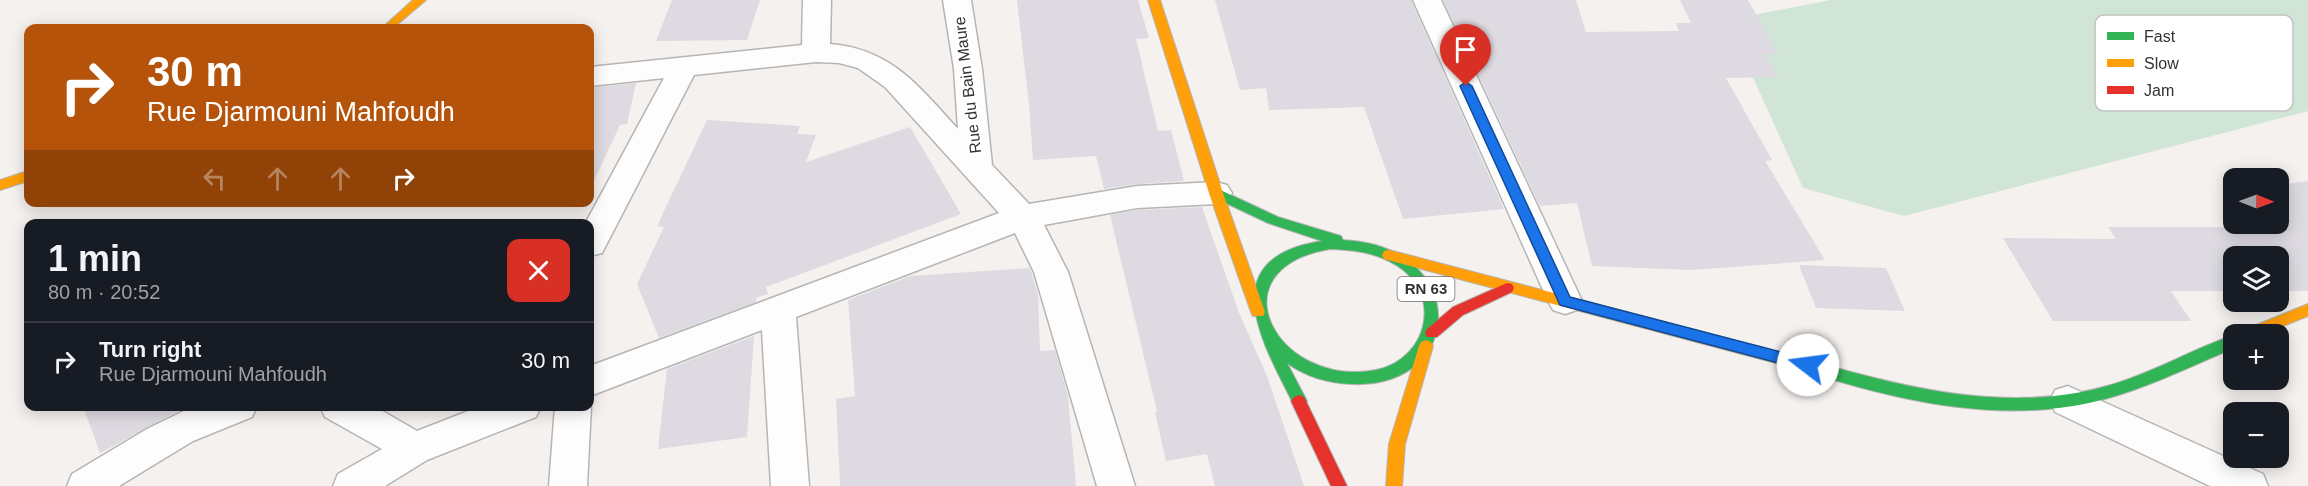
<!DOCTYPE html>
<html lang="en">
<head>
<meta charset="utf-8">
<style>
  body { margin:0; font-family:Helvetica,sans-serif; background:#20242c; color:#f1f3f6; height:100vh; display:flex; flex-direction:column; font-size:22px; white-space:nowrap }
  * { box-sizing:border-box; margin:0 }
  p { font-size:20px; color:#9ea1a6 }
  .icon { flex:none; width:33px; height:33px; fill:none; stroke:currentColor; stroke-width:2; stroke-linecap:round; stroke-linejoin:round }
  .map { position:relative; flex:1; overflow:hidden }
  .sheet { position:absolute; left:24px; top:219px; width:570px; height:192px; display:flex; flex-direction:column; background:#171b24; border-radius:12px; box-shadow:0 3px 15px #0003 }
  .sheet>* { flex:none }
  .top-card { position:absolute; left:24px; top:24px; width:570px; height:183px; border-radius:12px; box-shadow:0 3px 15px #0003; background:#b45309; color:#fff; overflow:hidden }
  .needle { width:39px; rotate:91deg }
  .fabs { position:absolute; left:2223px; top:168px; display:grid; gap:12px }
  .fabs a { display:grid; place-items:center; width:66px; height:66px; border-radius:12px; background:#171b24; box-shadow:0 3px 15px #0003; font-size:30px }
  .pin { position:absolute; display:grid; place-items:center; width:51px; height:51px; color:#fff; margin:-62px -26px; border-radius:50% 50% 50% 0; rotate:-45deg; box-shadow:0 0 6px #0007 }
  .pin .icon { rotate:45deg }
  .me { position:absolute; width:66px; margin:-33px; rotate:285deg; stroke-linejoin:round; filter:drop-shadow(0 0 4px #0008) }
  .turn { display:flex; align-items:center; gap:21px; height:126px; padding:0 24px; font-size:27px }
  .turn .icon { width:78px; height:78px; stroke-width:2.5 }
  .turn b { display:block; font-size:42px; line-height:51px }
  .lanes { display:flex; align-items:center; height:57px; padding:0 24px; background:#0003; justify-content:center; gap:30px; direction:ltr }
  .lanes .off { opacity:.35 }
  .round { display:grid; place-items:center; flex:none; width:63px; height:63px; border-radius:12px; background:#20242c }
  .headline { display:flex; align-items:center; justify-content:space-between; height:102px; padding:0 24px }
  h1 { font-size:36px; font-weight:700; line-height:45px }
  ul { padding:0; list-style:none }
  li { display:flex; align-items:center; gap:18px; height:78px; padding:0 24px; border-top:2px solid #363941 }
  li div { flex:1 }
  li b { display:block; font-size:22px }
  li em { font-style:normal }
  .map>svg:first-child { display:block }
  .green { fill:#d1e5d6 }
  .building { fill:#dddae1 }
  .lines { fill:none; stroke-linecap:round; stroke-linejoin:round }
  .street-casing { stroke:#b7b5b4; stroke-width:3 }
  .fast-casing { stroke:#b7b5b4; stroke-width:2 }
  .slow-casing { stroke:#b7b5b4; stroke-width:2 }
  .jam-casing { stroke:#b7b5b4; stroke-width:2 }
  .street { fill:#fdfdfd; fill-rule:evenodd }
  .fast { fill:#30b455; fill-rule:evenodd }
  .slow { fill:#ff9f0a; fill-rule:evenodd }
  .jam { fill:#e5322d; fill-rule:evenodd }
  .route { fill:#1a73e8; stroke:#114b97; stroke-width:1.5 }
  .labels { text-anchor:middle; stroke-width:4.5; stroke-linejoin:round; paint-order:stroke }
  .shield { fill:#fff; stroke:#71706f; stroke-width:1.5 }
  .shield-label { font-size:15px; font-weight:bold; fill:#343231 }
  .street-label { font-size:16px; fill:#343231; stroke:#fff }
  .key { fill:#fff; stroke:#c2c2c1; stroke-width:1.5 }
  .key-label { font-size:16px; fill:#343231 }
</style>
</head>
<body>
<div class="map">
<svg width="2308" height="486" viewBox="0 0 2308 486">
  <rect width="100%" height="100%" fill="#f4f1ef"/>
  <!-- green -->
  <path class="green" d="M1831 0H2308V111L1904 216 1803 188 1727 20Z"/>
  <!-- building -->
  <g class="building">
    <path d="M672 0H760L747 40 656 41Z"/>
    <path d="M1017 0H1138L1149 38 1136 39 1158 131 1171 130 1184 181 1137 184 1104 189 1096 156 1033 160 1029 105Z"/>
    <path d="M1215 0H1411L1504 209 1403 219 1364 107 1269 110 1266 88 1240 90Z"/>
    <path d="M1443 0H1576L1586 32 1679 31 1676 23H1691L1680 0H1748L1778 54H1765L1778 77 1726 78 1772 160 1765 161 1825 260 1692 270 1592 266 1577 203 1540 206Z"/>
    <path d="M636 83 627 124 620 125 590 189V88Z"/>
    <path d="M707 120 800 126 797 134 816 135 806 162 910 127 961 214 766 287 768 294 756 298V302L659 338 637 284 664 227 657 226Z"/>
    <path d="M2308 181V291H2278V256H2234V291H2171L2191 321H2053L2003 238 2116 239 2108 227H2269L2265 224H2278V185Z"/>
    <path d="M1202 207 1239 313 1267 376 1304 486H1215L1207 454 1166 461 1155 412 1157 411 1110 215 1137 210Z"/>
    <path d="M1799 265 1886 268 1905 311 1816 308Z"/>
    <path d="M1030 268 1038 295 1040 351 1055 350 1068 396 1076 486H840L836 399 855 396 848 300 910 276Z"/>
    <path d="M754 336 747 437 658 449 667 369Z"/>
    <path d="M83 406H188L100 453Z"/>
  </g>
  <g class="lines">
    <defs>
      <g id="street">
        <path d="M803 0H831L830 44C892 49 919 87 958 129L954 69 943 0H971L982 69 992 165 1029 204 1137 186 1216 182 1227 185 1232 193 1227 201 1216 204 1137 208 1044 225 1068 272 1135 486H1097L1034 272 1015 233 796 317 809 486H771L762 330 590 396V366L999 213 885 87 858 68 839 63 816 62 694 75 602 253 590 256V224H585L664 78 590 86V67L802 45Z"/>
        <path d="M1413 0H1441L1582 301 1577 310 1565 314 1553 310 1548 301Z"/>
        <path d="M2068 386 2263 474 2268 486H2210L2055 412 2050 401 2055 390Z"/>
        <path d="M590 402 591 406 587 486H549L555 406H590Z"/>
        <path d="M194 406H257L252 417 193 441 119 486H67L72 474 147 429Z"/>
        <path d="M320 406H374L417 431 481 406H541L536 417 427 460 385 486H333L338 474 382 449 325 417Z"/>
      </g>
      <g id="fast">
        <path d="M1216 188 1278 217 1341 236 1343 240C1470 246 1467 389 1351 384 1328 383 1306 377 1287 363L1307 401 1304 405 1299 407 1294 405C1262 342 1212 258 1322 241L1268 223 1211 196 1209 193 1211 190ZM1330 249C1353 250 1375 252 1396 265 1443 293 1429 359 1376 370 1277 389 1212 269 1330 249Z"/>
        <path d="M2234 335V348C2187 368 2139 392 2089 403 1991 424 1886 398 1793 367L1791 363 1793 359 1798 357C1898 386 2004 415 2107 386 2151 374 2190 350 2234 335Z"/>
      </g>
      <g id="slow">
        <path d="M413 0H426L393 28H382Z"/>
        <path d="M1148 0H1160L1223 193 1265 312 1263 316H1253L1251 312 1209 193Z"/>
        <path d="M28 171V181L0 190V180Z"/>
        <path d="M1389 250 1798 357 1803 359 1805 363 1803 367 1798 369 1384 259 1382 255 1384 251Z"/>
        <path d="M2308 304V316L2263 334H2242L2244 330Z"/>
        <path d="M1426 340 1431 342 1433 346 1405 444 1402 486H1386L1389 444 1419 346 1421 342Z"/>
      </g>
      <g id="jam">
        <path d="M1507 283 1512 284 1514 288 1512 292 1463 315 1437 337H1427L1425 333 1427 329 1453 307Z"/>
        <path d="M1299 395 1304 397 1347 486H1331L1291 401 1294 397Z"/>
      </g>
    </defs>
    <!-- street casing -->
    <use href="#street" class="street-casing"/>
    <!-- fast casing -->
    <use href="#fast" class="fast-casing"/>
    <!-- slow casing -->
    <use href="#slow" class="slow-casing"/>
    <!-- jam casing -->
    <use href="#jam" class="jam-casing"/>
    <!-- street -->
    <use href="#street" class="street"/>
    <!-- fast -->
    <use href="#fast" class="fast"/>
    <!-- slow -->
    <use href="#slow" class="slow"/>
    <!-- jam -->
    <use href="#jam" class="jam"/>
  </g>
  <!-- route -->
  <path class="route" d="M1466 82 1472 86 1570 297 1808 359 1813 361 1816 365 1813 369 1808 371 1560 305 1460 86Z"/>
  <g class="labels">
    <!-- shield labels -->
    <rect class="shield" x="1397.5" y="277" width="57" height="24" rx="4.5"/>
    <g class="shield-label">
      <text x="1426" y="294">RN 63</text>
    </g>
    <!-- street labels -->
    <g class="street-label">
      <text transform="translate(967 85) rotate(-97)" y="6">Rue du Bain Maure</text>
    </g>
  </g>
  <!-- legend -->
  <rect x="2095" y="15" width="198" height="96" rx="9" class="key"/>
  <rect x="2107" y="32" width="27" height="8" fill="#30b455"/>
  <rect x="2107" y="59" width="27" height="8" fill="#ff9f0a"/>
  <rect x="2107" y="86" width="27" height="8" fill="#e5322d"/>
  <g class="key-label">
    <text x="2144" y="42">Fast</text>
    <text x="2144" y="69">Slow</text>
    <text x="2144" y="96">Jam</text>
  </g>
</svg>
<div class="fabs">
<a><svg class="needle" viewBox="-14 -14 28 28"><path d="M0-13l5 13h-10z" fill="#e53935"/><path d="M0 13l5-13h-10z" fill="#9ea1a6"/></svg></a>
<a><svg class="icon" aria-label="layers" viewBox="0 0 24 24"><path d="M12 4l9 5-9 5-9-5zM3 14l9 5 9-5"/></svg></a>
<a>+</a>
<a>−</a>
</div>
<div class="pin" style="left:1466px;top:86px;background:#d93025"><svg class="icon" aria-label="arrive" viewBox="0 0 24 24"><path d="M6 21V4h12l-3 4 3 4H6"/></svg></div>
<svg class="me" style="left:1808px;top:365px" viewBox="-20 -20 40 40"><circle r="19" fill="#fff"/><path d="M0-13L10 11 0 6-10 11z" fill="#1a73e8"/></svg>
<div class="top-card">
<div class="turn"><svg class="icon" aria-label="right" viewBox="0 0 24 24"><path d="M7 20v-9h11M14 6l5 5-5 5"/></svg><div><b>30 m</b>Rue Djarmouni Mahfoudh</div></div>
<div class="lanes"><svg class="icon off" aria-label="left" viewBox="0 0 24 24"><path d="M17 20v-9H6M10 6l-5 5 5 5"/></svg><svg class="icon off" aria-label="ahead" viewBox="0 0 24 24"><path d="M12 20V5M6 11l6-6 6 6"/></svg><svg class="icon off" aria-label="ahead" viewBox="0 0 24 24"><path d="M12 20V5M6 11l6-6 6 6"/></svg><svg class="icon" aria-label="right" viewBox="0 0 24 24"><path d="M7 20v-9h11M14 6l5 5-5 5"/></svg></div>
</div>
<section class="sheet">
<div class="headline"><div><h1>1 min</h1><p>80 m · 20:52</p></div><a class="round" style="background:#d93025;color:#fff"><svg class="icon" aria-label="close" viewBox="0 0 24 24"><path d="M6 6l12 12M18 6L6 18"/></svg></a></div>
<ul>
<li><svg class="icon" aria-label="right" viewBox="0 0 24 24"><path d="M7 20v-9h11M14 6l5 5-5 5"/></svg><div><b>Turn right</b><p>Rue Djarmouni Mahfoudh</p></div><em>30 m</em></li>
</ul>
</section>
</div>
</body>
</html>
